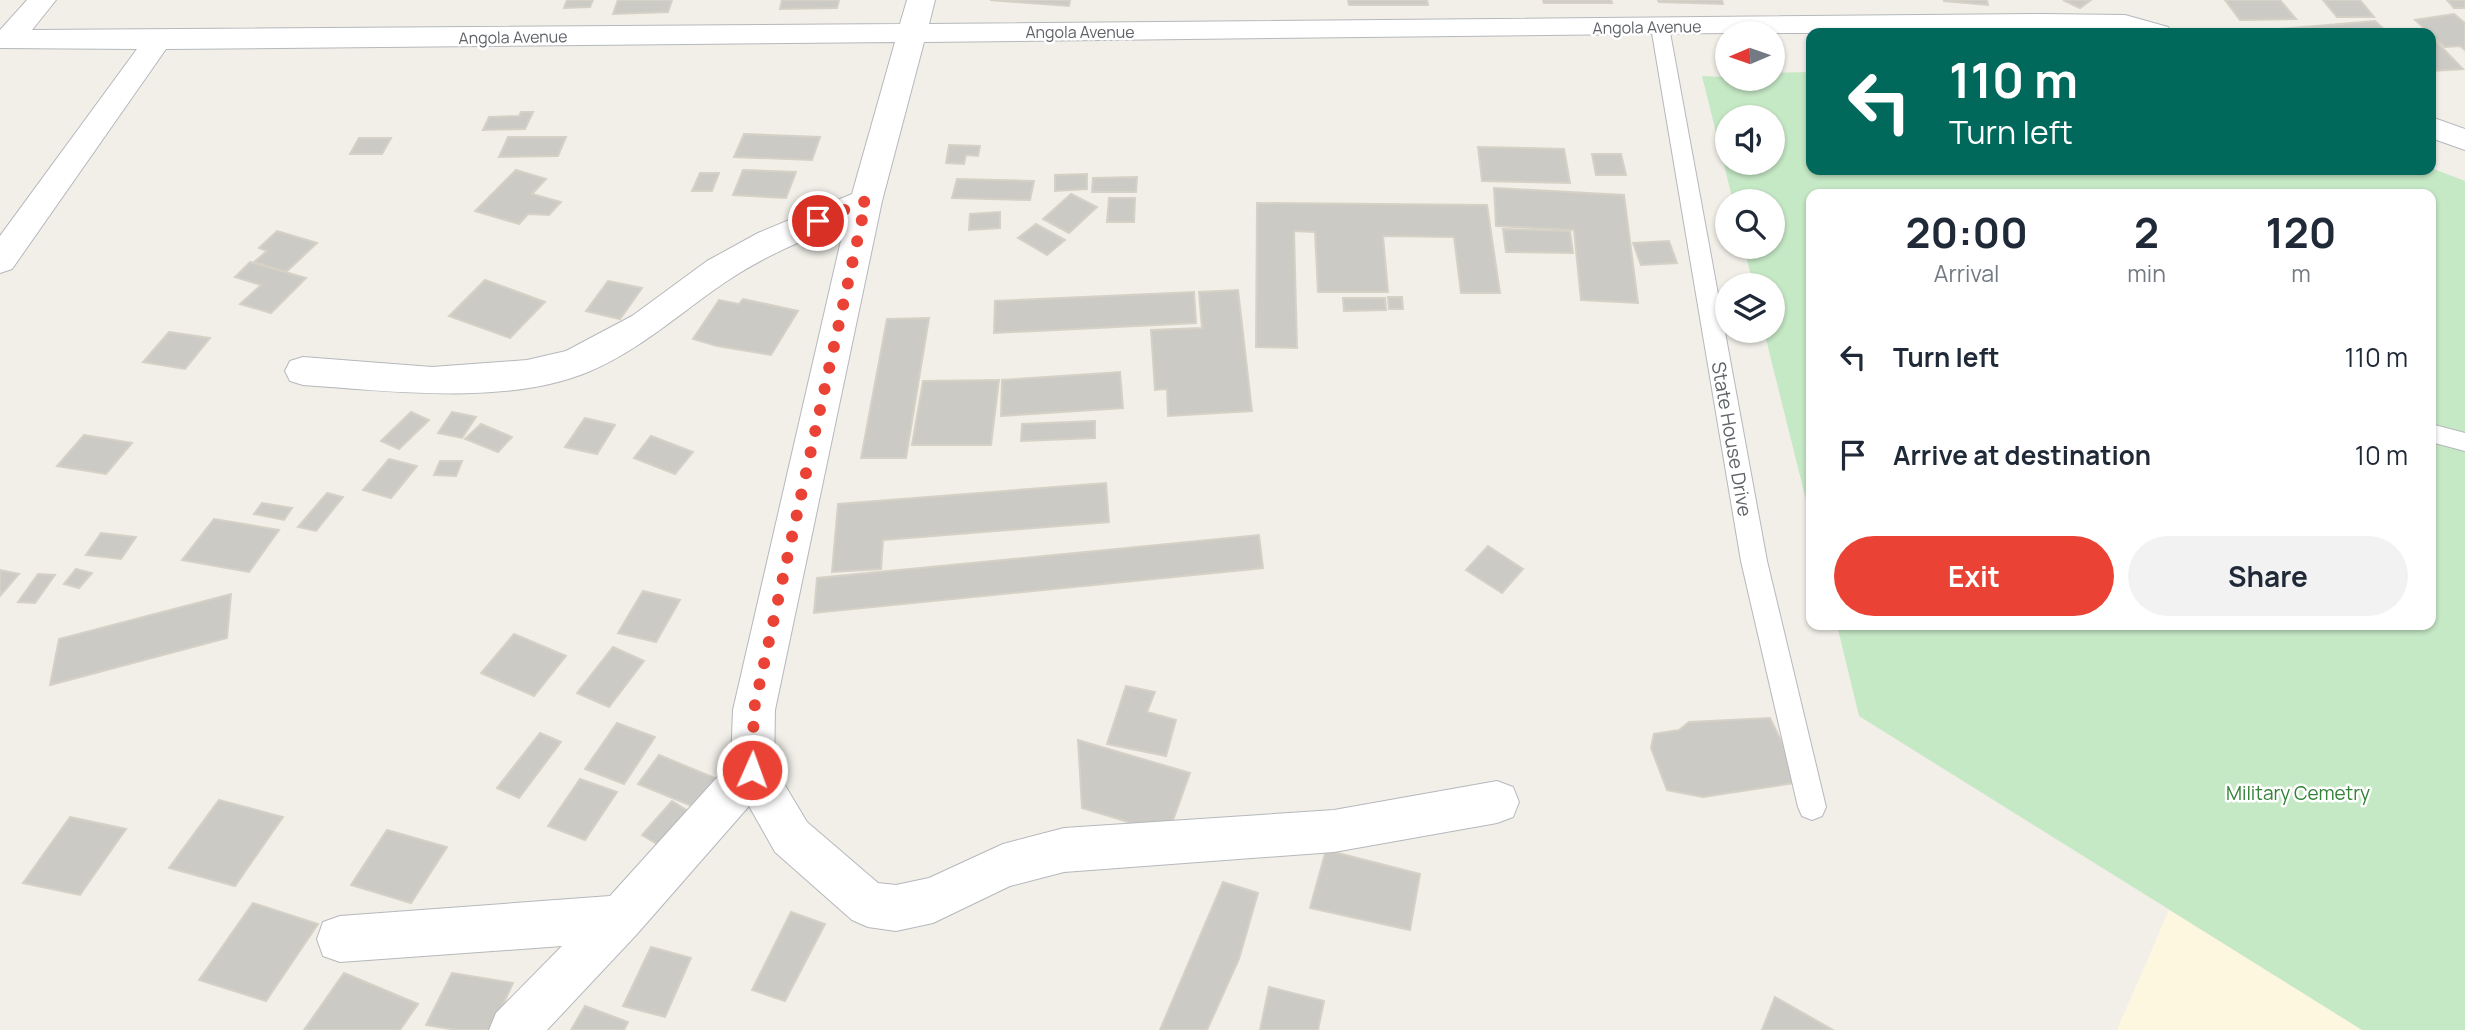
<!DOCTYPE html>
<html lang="en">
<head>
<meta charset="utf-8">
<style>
  body { margin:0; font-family:Manrope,sans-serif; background:#f2f2f3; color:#1f2937; height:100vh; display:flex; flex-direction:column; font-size:26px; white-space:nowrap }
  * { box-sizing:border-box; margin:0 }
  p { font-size:23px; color:#747a83 }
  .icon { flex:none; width:38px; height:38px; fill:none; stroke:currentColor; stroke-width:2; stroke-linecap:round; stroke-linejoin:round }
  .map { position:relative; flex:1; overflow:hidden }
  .sheet { position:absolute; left:1806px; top:189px; width:630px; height:441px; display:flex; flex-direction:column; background:#fff; border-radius:14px; box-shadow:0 2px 5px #0004 }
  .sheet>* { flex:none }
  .banner { position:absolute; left:1806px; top:28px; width:630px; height:147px; border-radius:14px; box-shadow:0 2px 5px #0004; background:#00695c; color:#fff; overflow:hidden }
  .needle { width:46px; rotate:268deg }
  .fabs { position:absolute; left:1715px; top:21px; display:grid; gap:14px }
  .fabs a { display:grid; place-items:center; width:70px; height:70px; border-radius:50%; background:#fff; box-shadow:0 2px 5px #0004; font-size:35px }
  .pin { position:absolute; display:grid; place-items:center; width:60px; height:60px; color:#fff; margin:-30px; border:4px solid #fff; border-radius:50%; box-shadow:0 2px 7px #0007 }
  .me { position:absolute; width:77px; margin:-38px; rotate:2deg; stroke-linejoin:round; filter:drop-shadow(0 0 5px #0008) }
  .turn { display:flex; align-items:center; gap:24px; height:147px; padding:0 28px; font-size:32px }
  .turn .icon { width:91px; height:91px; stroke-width:2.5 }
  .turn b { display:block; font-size:49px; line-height:60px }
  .eta { display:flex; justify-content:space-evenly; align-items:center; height:119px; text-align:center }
  .eta b { font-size:42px; font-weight:700; line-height:49px }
  .action { display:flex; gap:14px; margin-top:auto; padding:14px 28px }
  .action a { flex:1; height:80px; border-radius:42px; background:#ea4335; color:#fff; font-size:28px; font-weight:700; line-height:80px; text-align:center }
  .action a+a { background:#f2f2f3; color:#1f2937 }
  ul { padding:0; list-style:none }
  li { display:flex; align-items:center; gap:21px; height:98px; padding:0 28px }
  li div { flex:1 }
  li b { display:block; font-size:26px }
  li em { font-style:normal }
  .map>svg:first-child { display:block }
  .commercial { fill:#fef7e0 }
  .green { fill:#c5e8c5; fill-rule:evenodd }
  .building { fill:#cccac5; stroke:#d6d1c6; stroke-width:2 }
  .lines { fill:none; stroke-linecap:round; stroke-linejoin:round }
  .service-casing { stroke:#b5b8bc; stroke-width:2 }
  .minor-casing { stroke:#b5b8bc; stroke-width:2 }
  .service { fill:#fff; fill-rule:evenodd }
  .minor { fill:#fff; fill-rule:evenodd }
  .route { stroke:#ea4335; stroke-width:12; stroke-dasharray:0 21.6 }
  .labels { text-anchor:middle; stroke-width:5; stroke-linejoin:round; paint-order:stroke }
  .far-street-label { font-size:16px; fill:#5f6368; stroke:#fff }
  .street-label { font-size:19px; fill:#5f6368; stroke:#fff }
  .park-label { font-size:19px; fill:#348238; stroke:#fff }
</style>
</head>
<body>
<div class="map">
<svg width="2465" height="1030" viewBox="0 0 2465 1030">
  <rect width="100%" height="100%" fill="#f1efe8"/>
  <!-- commercial -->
  <path class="commercial" d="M2169 910 2362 1030H2117Z"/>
  <!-- green -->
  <path class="green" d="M1811 72V170L2431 168 2465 181V1030H2362L1859 716 1837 625H2431V194H1811V520L1764 331H1773V285H1753L1744 247H1773V201H1733L1702 76 1773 79V73ZM1727 117H1773V163H1727Z"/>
  <!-- building -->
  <g class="building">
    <path d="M567 0H593L590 7 564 8Z"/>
    <path d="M618 0H672L668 12 613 14Z"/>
    <path d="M782 0H839L837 8 780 9Z"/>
    <path d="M990 0H1070L1069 6Z"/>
    <path d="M1348 0H1427L1428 5H1349Z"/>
    <path d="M1543 0H1611L1612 3H1544Z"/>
    <path d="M1658 0H1722L1723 4 1659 2Z"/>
    <path d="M1944 0H1987L1988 5 1944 1Z"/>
    <path d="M2063 0H2091L2080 8Z"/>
    <path d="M2225 0H2280L2296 19 2240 20Z"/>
    <path d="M2323 0H2360L2374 17H2337Z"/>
    <path d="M2447 0H2465V8H2454Z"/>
    <path d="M2454 14 2465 23V50L2460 46 2445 47 2415 20Z"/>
    <path d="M2375 21 2388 33H2270L2267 30Z"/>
    <path d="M2424 29 2428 33H2392L2390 31Z"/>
    <path d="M2431 36 2463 69 2431 71Z"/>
    <path d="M521 112H533L525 129 483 130 489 117 519 116Z"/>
    <path d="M744 134 820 137 812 160 734 157Z"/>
    <path d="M508 137H566L558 156 499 157Z"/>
    <path d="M359 138H391L382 154H350Z"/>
    <path d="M949 145 980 146 978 156 966 155 964 164 946 163Z"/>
    <path d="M1478 147 1564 149 1570 183 1482 181Z"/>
    <path d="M1592 154H1621L1626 175H1596Z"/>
    <path d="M516 170 546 179 532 194 561 202 549 215 528 214 519 224 475 211Z"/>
    <path d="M743 170 796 172 786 198 733 195Z"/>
    <path d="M700 173H719L712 191H692Z"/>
    <path d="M1087 174V189L1055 191V175Z"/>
    <path d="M1137 177 1136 192H1092L1093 178Z"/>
    <path d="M957 179 1034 181 1030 200 952 198Z"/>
    <path d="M1494 188 1624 195 1638 303 1581 300 1574 230 1496 226Z"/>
    <path d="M1071 194 1097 207 1069 233 1043 219Z"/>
    <path d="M1109 198H1135L1134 222H1107Z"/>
    <path d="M1257 203 1487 205 1500 293H1461L1454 237 1383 236 1388 292H1318L1315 232 1294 231 1297 348 1256 347Z"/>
    <path d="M1000 212V228L969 230 970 214Z"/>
    <path d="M1036 224 1065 240 1047 255 1018 238Z"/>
    <path d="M1503 229 1570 231 1573 253 1506 252Z"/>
    <path d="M277 231 317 243 286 272 254 262 267 251 259 248Z"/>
    <path d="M1669 241 1677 263 1641 265 1633 243Z"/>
    <path d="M250 262 306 278 271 313 240 304 261 285 235 277Z"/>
    <path d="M485 280 545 302 510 338 449 316Z"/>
    <path d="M608 281 642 288 620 319 586 311Z"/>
    <path d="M1238 290 1252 411 1168 416 1167 389 1155 390 1151 330 1202 328 1199 292Z"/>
    <path d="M1194 292 1196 323 994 333 995 301Z"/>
    <path d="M1388 297H1402L1403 309H1389Z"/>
    <path d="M1343 298H1385L1386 310 1344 311Z"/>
    <path d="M743 299 798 311 771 355 717 346 693 339 719 300 739 304Z"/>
    <path d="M929 318 906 458H861L887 319Z"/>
    <path d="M169 332 210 338 185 369 143 362Z"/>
    <path d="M1120 372 1123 408 1001 416 1002 380Z"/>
    <path d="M999 380 991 445H912L923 381Z"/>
    <path d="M411 412 429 420 399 449 381 441Z"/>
    <path d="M452 412 476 417 462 438 438 433Z"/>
    <path d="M585 418 615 425 597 454 565 447Z"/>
    <path d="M1095 421V438L1021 441 1022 424Z"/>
    <path d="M481 424 512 437 498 452 465 439Z"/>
    <path d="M84 435 132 443 106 474 57 466Z"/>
    <path d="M651 436 693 452 675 474 634 458Z"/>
    <path d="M389 459 417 466 391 498 363 490Z"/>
    <path d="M440 461H462L456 476 434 475Z"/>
    <path d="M1106 483 1109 522 883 540 881 569 832 572 838 504Z"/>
    <path d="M327 493 343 497 316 531 298 527Z"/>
    <path d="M262 503 292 508 284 520 254 514Z"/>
    <path d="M214 519 279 530 249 572 182 560Z"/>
    <path d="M101 533 136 537 121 559 86 555Z"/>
    <path d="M1259 535 1263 568 814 613 817 578Z"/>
    <path d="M1488 546 1523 569 1502 593 1466 570Z"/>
    <path d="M76 569 92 573 79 588 64 584Z"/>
    <path d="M0 570 19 574 0 596Z"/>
    <path d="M38 574 55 575 35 603 18 602Z"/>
    <path d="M643 591 680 600 656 642 618 633Z"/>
    <path d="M231 594 227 638 50 685 59 639Z"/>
    <path d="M514 634 566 656 534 696 481 673Z"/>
    <path d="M613 647 644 661 609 707 577 693Z"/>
    <path d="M1126 686 1155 692 1147 712 1176 720 1166 756 1107 744Z"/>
    <path d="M1770 718 1801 782 1703 797 1667 790 1651 748 1654 734 1679 730 1689 722Z"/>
    <path d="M617 723 655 737 624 784 585 769Z"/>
    <path d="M540 733 561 742 519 798 497 788Z"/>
    <path d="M1078 740 1190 773 1168 834 1082 808Z"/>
    <path d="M659 755 717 779 697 808 638 784Z"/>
    <path d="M580 779 617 792 585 840 548 826Z"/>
    <path d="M219 800 283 817 235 886 169 868Z"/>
    <path d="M672 801 696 816 667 850 642 835Z"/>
    <path d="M70 817 126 829 80 895 23 883Z"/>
    <path d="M387 830 447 847 411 903 351 885Z"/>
    <path d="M1326 850 1420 874 1410 930 1310 908Z"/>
    <path d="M1223 882 1258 893 1239 959 1207 1030H1160Z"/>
    <path d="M253 903 318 924 266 1001 199 980Z"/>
    <path d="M791 912 825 924 785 1001 752 990Z"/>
    <path d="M651 947 691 958 665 1017 623 1006Z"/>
    <path d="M344 973 418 1004 400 1030H304Z"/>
    <path d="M452 973 513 983 491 1030H457L426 1025Z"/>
    <path d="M1269 987 1324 1001 1318 1030H1260Z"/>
    <path d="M1775 997 1833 1030H1762Z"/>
    <path d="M585 1006 628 1022 624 1030H571Z"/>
  </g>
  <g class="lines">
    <defs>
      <g id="service">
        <path d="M1660 21 1669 27 1767 561 1826 807 1822 816 1812 820 1802 816 1798 807 1741 561 1651 27Z"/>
        <path d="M2431 424 2465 433V451L2431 442Z"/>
      </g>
      <g id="minor">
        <path d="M27 0H56L32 30 900 24 907 0H935L929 24 2042 14 2125 15 2168 27 2172 33H1727L924 42 882 201 775 710 774 767 807 822 878 883 896 885 929 878 1003 844 1064 828 1334 810 1497 781 1513 787 1519 802 1513 817 1497 823 1334 852 1064 872 1010 886 933 923 896 931 868 927 852 920 775 852 749 806 637 934 547 1030H489L496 1013 562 946 340 962 323 956 317 939 323 922 340 916 610 896 731 762 733 710 845 223C806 239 766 255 730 279 683 310 641 350 588 372 506 406 390 391 303 385L290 381 285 371 290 361 303 357 432 367 527 360 566 351 632 316 707 261 758 233 852 194 895 42 166 49 12 269 0 273V236L137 49 0 48V30Z"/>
        <path d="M2431 117 2465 129V150L2431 138Z"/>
      </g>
    </defs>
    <!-- service casing -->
    <use href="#service" class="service-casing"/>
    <!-- minor casing -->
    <use href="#minor" class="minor-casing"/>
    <!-- service -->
    <use href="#service" class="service"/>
    <!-- minor -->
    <use href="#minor" class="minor"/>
  </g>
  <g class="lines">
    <!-- route -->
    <path class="route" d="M752 770 754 709 866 201 818 221"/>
  </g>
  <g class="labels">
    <!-- far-street labels -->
    <g class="far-street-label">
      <text transform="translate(1647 27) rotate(-1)" y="6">Angola Avenue</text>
      <text x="1080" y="38">Angola Avenue</text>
      <text transform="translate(513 37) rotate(-1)" y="6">Angola Avenue</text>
    </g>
    <!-- street labels -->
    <g class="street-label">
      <text transform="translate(1732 439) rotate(80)" y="7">State House Drive</text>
    </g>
    <!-- park labels -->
    <g class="park-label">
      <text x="2298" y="800">Military Cemetry</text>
    </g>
  </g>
</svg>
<div class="fabs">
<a><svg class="needle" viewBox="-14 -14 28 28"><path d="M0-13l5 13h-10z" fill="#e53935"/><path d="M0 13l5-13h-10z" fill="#747a83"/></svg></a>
<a><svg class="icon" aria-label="sound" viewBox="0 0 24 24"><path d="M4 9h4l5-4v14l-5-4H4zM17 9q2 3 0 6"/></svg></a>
<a><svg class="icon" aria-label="search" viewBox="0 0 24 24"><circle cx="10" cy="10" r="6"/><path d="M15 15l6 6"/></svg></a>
<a><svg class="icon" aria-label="layers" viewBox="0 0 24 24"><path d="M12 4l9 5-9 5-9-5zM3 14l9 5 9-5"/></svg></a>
</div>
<div class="pin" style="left:818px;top:221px;background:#d93025"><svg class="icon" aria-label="arrive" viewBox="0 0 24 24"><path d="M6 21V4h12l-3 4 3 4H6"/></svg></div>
<svg class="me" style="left:752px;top:770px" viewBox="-20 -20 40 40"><circle r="17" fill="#ea4335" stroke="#fff" stroke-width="3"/><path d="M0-11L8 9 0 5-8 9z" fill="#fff"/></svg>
<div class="banner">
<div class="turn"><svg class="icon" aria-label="left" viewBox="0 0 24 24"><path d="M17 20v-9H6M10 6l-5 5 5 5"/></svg><div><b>110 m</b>Turn left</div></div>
</div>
<section class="sheet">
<div class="eta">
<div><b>20:00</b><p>Arrival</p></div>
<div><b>2</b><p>min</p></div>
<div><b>120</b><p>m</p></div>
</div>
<ul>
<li><svg class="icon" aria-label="left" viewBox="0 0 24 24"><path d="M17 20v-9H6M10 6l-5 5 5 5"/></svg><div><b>Turn left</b></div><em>110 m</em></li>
<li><svg class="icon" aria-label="arrive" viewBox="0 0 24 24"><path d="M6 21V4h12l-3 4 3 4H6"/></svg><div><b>Arrive at destination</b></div><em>10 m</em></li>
</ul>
<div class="action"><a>Exit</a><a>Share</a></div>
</section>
</div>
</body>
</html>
